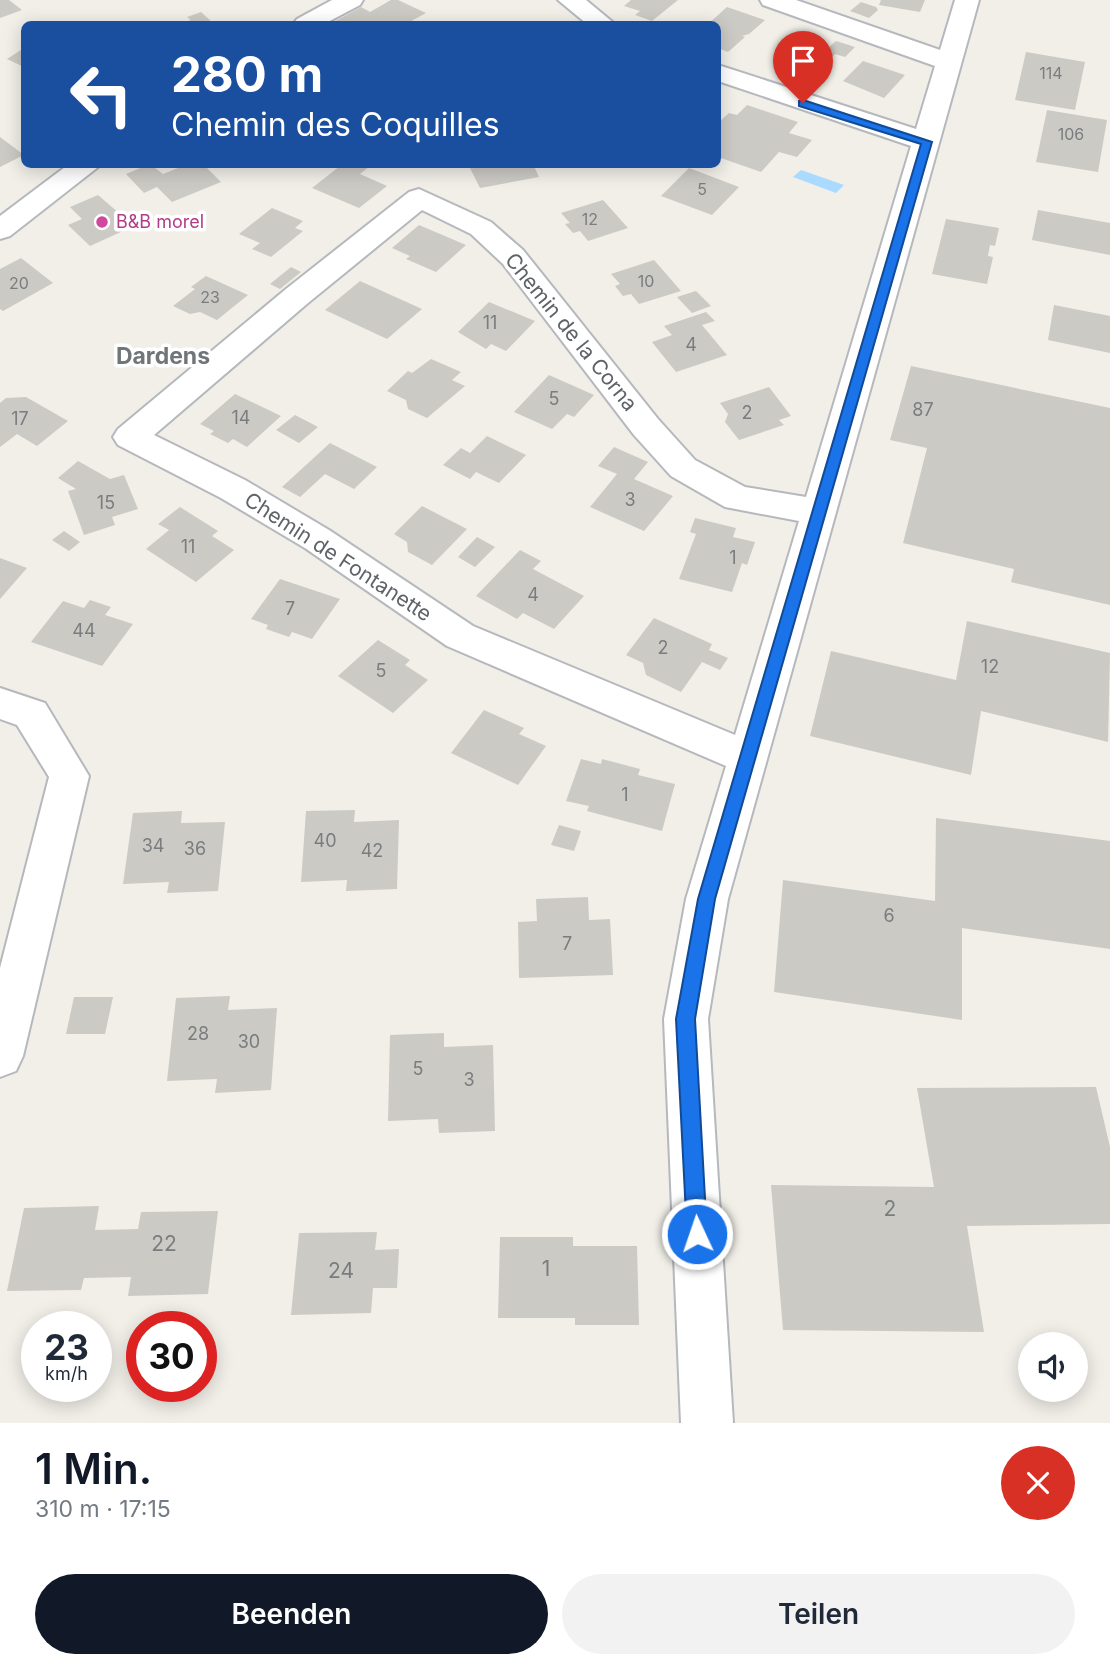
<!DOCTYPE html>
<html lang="de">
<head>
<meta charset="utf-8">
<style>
  body { margin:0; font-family:Inter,sans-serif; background:#f2f2f3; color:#1f2937; height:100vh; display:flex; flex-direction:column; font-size:26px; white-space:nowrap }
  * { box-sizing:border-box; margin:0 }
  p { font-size:23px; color:#747a83 }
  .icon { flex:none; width:38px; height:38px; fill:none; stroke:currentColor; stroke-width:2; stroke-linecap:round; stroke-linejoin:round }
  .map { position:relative; height:1423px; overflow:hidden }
  .drawer { display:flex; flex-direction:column; background:#fff; flex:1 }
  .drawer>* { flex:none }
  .banner { position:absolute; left:21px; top:21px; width:700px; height:147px; border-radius:10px; box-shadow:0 4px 18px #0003; background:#1a4fa0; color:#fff; overflow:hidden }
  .tools { position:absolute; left:1018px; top:1332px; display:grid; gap:14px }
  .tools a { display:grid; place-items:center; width:70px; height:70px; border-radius:50%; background:#fff; box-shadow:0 4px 18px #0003; font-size:35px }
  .speed { position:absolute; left:21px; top:1311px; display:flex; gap:14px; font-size:35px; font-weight:700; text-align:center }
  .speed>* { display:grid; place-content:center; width:91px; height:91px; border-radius:50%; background:#fff; box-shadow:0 4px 18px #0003; line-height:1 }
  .speed small { font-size:18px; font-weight:400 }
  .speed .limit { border:10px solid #d22; background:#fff; color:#111 }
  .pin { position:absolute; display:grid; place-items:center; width:60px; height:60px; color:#fff; margin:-72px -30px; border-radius:50% 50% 50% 0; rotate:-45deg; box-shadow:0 0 7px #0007 }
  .pin .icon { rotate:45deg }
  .me { position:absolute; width:77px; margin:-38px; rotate:357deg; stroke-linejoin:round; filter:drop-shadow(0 0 5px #0008) }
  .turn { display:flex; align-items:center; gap:24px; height:147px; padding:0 35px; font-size:32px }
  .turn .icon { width:91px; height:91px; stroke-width:2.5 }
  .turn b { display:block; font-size:49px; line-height:60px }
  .round { display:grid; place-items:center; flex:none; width:74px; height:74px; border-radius:37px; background:#f2f2f3 }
  .headline { display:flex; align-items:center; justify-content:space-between; height:119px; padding:0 35px }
  h1 { font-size:42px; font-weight:600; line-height:52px; color:#111827 }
  .action { display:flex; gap:14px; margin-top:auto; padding:14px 35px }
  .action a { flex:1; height:80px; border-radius:42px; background:#111827; color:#fff; font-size:28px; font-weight:600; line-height:80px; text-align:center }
  .action a+a { background:#f2f2f3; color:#1f2937 }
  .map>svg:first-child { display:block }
  .water { fill:#aadaff }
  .building { fill:#cccac5 }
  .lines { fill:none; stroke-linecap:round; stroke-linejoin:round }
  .minor-casing { stroke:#b5b8bc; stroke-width:4 }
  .minor { fill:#fff; fill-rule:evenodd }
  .route { fill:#1a73e8; stroke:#114b97; stroke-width:2 }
  .hotel-dot { fill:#d1479c; stroke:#fff; stroke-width:2.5 }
  .labels { text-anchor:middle; stroke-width:7; stroke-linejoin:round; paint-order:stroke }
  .far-number-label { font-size:16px; fill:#7a7d7f }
  .far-hotel-label { font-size:18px; fill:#b23c85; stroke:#fff; text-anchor:start }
  .number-label { font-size:18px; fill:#7a7d7f }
  .street-label { font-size:21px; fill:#5f6368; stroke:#fff }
  .near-number-label { font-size:21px; fill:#7a7d7f }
  .neighbourhood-label { font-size:23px; font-weight:bold; fill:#70757a; stroke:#fff }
</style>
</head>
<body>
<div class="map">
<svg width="1110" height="1423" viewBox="0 0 1110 1423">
  <rect width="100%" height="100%" fill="#f1efe8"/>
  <!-- water -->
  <path class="water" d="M801 170 844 185 836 193 793 177Z"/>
  <!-- building -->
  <g class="building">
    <path d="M0 0H9L22 10 0 18Z"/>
    <path d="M391 0H398L426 13 406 24H330L361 7 370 12Z"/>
    <path d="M631 0H678L652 21 635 15 640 11 624 6Z"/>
    <path d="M881 0H925L920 12 879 5Z"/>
    <path d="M861 2 876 7 878 10 869 18 850 11Z"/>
    <path d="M727 7 765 20 749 34 742 36 745 37 728 52 718 48V24H708Z"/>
    <path d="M201 12 214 24H179L191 20 187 17Z"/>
    <path d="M802 39 828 48 836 41 855 47 845 57 835 54 819 69 795 62 806 51 794 47Z"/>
    <path d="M24 48V67L7 59Z"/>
    <path d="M1026 52 1085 62 1075 110 1015 100Z"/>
    <path d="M863 61 905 75 884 98 843 81Z"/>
    <path d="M747 105 798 122 789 133 812 140 797 157 779 152 761 172 718 157V123L729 113 737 115Z"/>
    <path d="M1047 110 1107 120 1098 172 1036 162Z"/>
    <path d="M0 137 24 155 0 167Z"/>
    <path d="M150 164 163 174 188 164H203L221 182 172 202 157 187 144 193 126 174Z"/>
    <path d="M336 164H366L370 166 360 174 387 186 359 208 312 188 340 166Z"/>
    <path d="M468 164H533L539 177 480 188Z"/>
    <path d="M689 168 739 187 712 215 661 196Z"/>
    <path d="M98 195 134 226 90 246 68 225 82 219 70 207Z"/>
    <path d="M603 200 628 228 588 241 580 231 573 233 565 224 570 223 561 213Z"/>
    <path d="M272 208 303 221 295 228 303 231 271 257 252 249 260 243 239 234Z"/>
    <path d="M1038 210 1110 223V255L1032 240Z"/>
    <path d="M946 219 999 228 995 246 990 245 988 256 993 257 987 284 932 274Z"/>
    <path d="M419 225 466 245 436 272 406 259 410 256 392 248Z"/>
    <path d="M21 258 53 283 3 311 0 309V269Z"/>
    <path d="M654 260 681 291 639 304 631 294 623 296 615 286 620 284 611 274Z"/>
    <path d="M291 267 301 272 280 289 270 284Z"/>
    <path d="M206 276 248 295 217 320 200 312 190 314 173 306 195 289 191 287Z"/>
    <path d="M360 281 422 309 387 339 325 310Z"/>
    <path d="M696 291 711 306 692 313 677 297Z"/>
    <path d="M489 302 535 321 506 351 491 344 486 349 458 332Z"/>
    <path d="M1054 305 1110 316V353L1048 340Z"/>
    <path d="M706 312 715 321 702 325 727 355 676 372 652 342 672 335 664 326Z"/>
    <path d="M431 359 461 372 452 380 465 386 427 418 408 409 406 400 387 391 408 371 412 373Z"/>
    <path d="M911 366 1110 408V605L1011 582 1014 569 903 543 927 448 890 440Z"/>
    <path d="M549 375 594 395 574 417 567 414 552 429 514 412Z"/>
    <path d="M769 387 791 416 779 420 784 425 739 440 725 422 728 414 720 403Z"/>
    <path d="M235 394 281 416 247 447 233 439 228 443 210 434 214 431 200 424Z"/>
    <path d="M26 397 68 421 37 446 17 434 0 447V403L6 398Z"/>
    <path d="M295 415 318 427 299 443 276 430Z"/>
    <path d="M487 436 526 455 499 483 476 472 470 479 443 465 461 448 470 453Z"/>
    <path d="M330 443 377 467 354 489 325 474 300 497 282 487Z"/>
    <path d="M614 447 648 462 634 479 673 496 644 531 590 507 617 474 598 466Z"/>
    <path d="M78 461 110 479 124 475 138 509 112 517 115 525 84 535 68 491 76 489 58 478Z"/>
    <path d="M422 506 467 529 432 565 408 552 407 542 394 534Z"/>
    <path d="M180 507 218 531 212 536 234 550 196 582 146 549 169 530 158 524Z"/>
    <path d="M695 518 736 528 733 537 755 542 747 565 742 563 732 592 679 579 696 534 690 532Z"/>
    <path d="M64 531 80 542 69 551 52 540Z"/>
    <path d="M477 537 495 547 475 567 458 557Z"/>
    <path d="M520 550 541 561 533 569 584 596 554 629 523 613 517 619 476 596Z"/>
    <path d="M0 558 27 568 0 599Z"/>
    <path d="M280 579 340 599 312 639 292 632 289 637 266 629 268 625 251 619Z"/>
    <path d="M90 600 111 607 105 615 133 624 102 666 31 642 63 601 84 608Z"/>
    <path d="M654 618 712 644 709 650 728 658 720 670 702 662 681 692 646 675 643 663 626 655Z"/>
    <path d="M967 621 1110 653 1108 742 981 711 971 775 810 736 831 651 956 680Z"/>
    <path d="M378 640 410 660 405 665 428 680 393 713 338 676Z"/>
    <path d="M484 710 524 728 519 734 546 746 518 785 451 753Z"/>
    <path d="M581 759 601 764 602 759 640 769 638 775 675 784 662 831 587 811 589 806 566 801Z"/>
    <path d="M355 810 354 822 399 820 397 889 346 891 347 880 301 882 306 811Z"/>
    <path d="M182 811 181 823 225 822 218 891 167 893 169 882 123 884 133 813Z"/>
    <path d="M936 818 1110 841V949L962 928V1020L774 992 783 880 935 901Z"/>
    <path d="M559 825 581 831 574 851 551 845Z"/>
    <path d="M588 897 589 920 610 919 613 975 519 978 518 922 537 921 536 899Z"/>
    <path d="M230 996 228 1010 277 1008 271 1090 215 1093 217 1079 167 1081 176 998Z"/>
    <path d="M74 997H113L105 1034H66Z"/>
    <path d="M444 1033V1047L493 1045 495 1131 439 1133 438 1119 388 1121 390 1035Z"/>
    <path d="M1096 1087 1110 1147V1224L967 1226 984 1332 783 1330 771 1185 934 1187 917 1088Z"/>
    <path d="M99 1206 95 1230 138 1229 141 1212 218 1211 208 1294 128 1296 131 1277 84 1278 81 1290 7 1291 24 1208Z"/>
    <path d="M377 1232 375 1250 399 1249 397 1288H373L371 1313 291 1315 299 1233Z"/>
    <path d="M500 1237H573V1246H637L639 1325H575V1318H498Z"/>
  </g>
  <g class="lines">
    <defs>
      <g id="minor">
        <path d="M332 0H363L360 5 324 24H293L297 19Z"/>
        <path d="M558 0H586L615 24H587Z"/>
        <path d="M760 0H796L940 50 955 0H979L728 899 708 1019 733 1423H681L664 1019 686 899 726 766 447 646 305 548 221 498 118 445 113 437 118 429 286 289 409 192 419 189 491 222 523 250 658 419 695 460 745 487 806 497 911 146 718 81V65L916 129 935 66 763 5ZM422 210 471 234 503 264 634 435 671 476 725 507 799 521 735 735 473 626 329 530 245 480 154 435 308 303Z"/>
        <path d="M69 164H102L10 236 0 239V216Z"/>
        <path d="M0 688 45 703 89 776 23 1056 16 1071 0 1077V968L49 777 17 725 0 719Z"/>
      </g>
    </defs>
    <!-- minor casing -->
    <use href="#minor" class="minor-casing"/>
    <!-- minor -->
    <use href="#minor" class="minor"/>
  </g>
  <!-- route -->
  <path class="route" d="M803 100 932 142 715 899 695 1019 707 1234 704 1241 697 1244 690 1241 687 1234 676 1019 698 899 921 144 799 106V101Z"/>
  <!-- markers -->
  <circle class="hotel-dot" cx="102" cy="222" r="7"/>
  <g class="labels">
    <!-- far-number labels -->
    <g class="far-number-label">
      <text x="1051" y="79">114</text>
      <text x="1071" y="140">106</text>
      <text x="702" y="195">5</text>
      <text x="590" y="225">12</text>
      <text x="646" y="287">10</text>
      <text x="19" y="289">20</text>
      <text x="210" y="303">23</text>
    </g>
    <!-- far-hotel labels -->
    <g class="far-hotel-label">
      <text x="116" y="228">B&amp;B morel</text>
    </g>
    <!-- number labels -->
    <g class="number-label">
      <text x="490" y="329">11</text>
      <text x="691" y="351">4</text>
      <text x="554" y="405">5</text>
      <text x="923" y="416">87</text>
      <text x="747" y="419">2</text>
      <text x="241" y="424">14</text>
      <text x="20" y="425">17</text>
      <text x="630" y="506">3</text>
      <text x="106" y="509">15</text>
      <text x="188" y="553">11</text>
      <text x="733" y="564">1</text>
      <text x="533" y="601">4</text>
      <text x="290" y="615">7</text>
      <text x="84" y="637">44</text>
      <text x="663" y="654">2</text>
      <text x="990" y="673">12</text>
      <text x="381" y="677">5</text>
      <text x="625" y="801">1</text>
      <text x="325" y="847">40</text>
      <text x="153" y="852">34</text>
      <text x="195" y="855">36</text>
      <text x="372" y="857">42</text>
      <text x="889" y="922">6</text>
      <text x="567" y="950">7</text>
      <text x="198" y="1040">28</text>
      <text x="249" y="1048">30</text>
      <text x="418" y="1075">5</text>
      <text x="469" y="1086">3</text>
    </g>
    <!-- street labels -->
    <g class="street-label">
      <text transform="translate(571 332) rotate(51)" y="7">Chemin de la Corna</text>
      <text transform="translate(338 557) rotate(33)" y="7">Chemin de Fontanette</text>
    </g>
    <!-- near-number labels -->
    <g class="near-number-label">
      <text x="890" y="1216">2</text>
      <text x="164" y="1251">22</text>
      <text x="546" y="1276">1</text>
      <text x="341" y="1278">24</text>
    </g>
    <!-- neighbourhood labels -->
    <g class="neighbourhood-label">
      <text x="163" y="364">Dardens</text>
    </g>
  </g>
</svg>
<div class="tools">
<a><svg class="icon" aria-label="sound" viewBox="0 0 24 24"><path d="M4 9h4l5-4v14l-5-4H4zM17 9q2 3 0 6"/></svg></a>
</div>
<div class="speed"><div>23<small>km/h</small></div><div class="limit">30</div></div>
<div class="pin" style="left:803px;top:103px;background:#d93025"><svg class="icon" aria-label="arrive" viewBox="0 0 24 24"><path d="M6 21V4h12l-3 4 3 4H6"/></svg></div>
<svg class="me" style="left:697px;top:1234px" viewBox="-20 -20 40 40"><circle r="17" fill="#1a73e8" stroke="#fff" stroke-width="3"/><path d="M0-11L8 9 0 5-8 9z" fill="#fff"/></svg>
<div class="banner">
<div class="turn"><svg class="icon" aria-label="left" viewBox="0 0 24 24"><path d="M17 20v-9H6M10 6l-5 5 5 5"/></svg><div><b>280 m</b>Chemin des Coquilles</div></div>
</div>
</div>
<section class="drawer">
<div class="headline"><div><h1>1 Min.</h1><p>310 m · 17:15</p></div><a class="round" style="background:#d93025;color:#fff"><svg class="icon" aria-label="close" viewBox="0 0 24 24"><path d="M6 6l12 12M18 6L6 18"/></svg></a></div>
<div class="action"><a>Beenden</a><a>Teilen</a></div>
</section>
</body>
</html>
